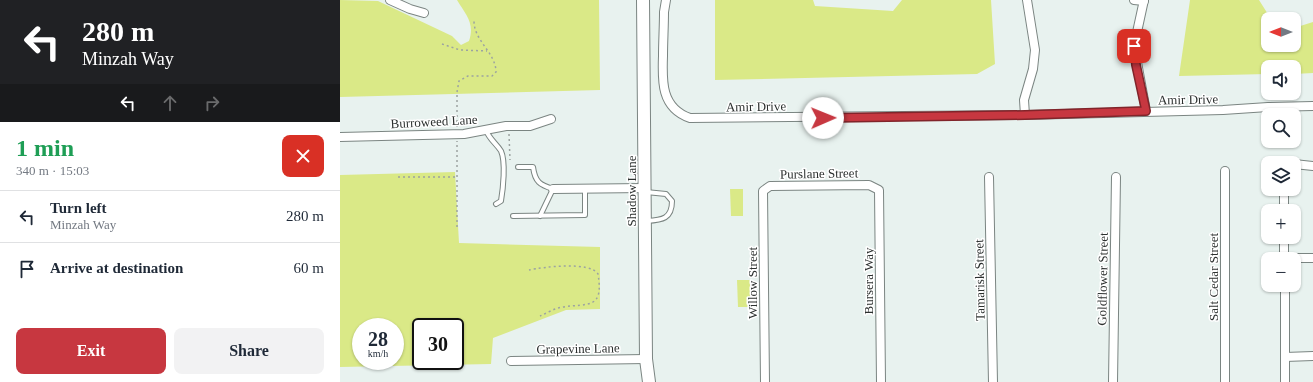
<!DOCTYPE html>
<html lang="en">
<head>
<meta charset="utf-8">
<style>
  body { margin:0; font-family:"Times New Roman",serif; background:#f2f2f3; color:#1f2937; height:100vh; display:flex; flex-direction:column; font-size:15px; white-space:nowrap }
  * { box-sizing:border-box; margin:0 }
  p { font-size:13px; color:#747a83 }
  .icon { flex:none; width:22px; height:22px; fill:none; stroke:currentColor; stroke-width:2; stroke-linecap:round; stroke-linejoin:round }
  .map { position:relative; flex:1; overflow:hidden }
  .sheet { display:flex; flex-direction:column; background:#fff; width:340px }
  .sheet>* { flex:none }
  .hud { background:#202124; color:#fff; overflow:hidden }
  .needle { width:26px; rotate:270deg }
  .tools { position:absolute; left:921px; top:12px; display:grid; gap:8px }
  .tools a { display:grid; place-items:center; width:40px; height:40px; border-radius:8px; background:#fff; box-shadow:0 1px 3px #0004; font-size:20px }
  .speed { position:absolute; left:12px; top:318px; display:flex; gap:8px; font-size:20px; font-weight:700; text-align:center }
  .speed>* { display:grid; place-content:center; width:52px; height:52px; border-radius:50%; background:#fff; box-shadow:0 1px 3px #0004; line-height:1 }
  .speed small { font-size:10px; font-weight:400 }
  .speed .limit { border:2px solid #111; border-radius:6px; background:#fff; color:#111 }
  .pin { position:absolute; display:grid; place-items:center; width:34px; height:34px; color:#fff; margin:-17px; border-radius:8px; box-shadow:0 2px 6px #0006 }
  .me { position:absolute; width:44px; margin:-22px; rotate:89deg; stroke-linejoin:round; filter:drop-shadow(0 0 3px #0008) }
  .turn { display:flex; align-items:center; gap:14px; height:84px; padding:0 16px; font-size:18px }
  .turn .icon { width:52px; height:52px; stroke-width:2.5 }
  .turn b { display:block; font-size:28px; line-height:34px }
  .lanes { display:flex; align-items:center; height:38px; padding:0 16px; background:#0003; justify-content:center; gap:20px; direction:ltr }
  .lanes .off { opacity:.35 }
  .round { display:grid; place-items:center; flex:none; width:42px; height:42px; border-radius:8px; background:#f2f2f3 }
  .overview { display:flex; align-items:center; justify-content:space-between; height:68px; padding:0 16px }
  h1 { font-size:24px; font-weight:600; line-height:30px; color:#1e9e55 }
  .action { display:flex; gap:8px; margin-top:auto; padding:8px 16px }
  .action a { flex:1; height:46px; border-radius:8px; background:#c73740; color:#fff; font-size:16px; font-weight:600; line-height:46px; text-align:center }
  .action a+a { background:#f2f2f3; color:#1f2937 }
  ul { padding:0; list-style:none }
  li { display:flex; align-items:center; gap:12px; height:52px; padding:0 16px; border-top:1px solid #e0e1e3 }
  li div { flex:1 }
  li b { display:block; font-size:15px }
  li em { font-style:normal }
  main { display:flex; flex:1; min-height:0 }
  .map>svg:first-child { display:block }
  .green { fill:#dae987; fill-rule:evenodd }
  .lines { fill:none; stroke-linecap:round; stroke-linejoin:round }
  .lane-casing { stroke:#7b8582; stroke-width:6 }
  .street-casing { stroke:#7b8582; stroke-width:10 }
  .secondary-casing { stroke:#7b8582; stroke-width:14 }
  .path { stroke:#9ca3a1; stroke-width:1.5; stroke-dasharray:2 3; stroke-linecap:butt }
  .lane { stroke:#fff; stroke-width:4 }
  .street { stroke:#fff; stroke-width:8 }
  .secondary { stroke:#fff; stroke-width:12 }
  .route-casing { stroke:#81242a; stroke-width:10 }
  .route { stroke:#c73740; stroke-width:7 }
  .labels { text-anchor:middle; stroke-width:3; stroke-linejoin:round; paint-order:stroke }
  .street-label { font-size:13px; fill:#2c302f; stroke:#fff }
</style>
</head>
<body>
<main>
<section class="sheet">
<div class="hud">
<div class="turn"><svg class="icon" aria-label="left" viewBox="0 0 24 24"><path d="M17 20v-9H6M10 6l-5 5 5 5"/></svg><div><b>280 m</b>Minzah Way</div></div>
<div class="lanes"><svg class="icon" aria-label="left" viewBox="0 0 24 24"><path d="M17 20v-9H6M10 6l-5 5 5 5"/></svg><svg class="icon off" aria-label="ahead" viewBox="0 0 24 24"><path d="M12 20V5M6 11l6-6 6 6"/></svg><svg class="icon off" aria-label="right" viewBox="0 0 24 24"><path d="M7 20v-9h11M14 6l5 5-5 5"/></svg></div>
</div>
<div class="overview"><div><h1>1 min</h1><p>340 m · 15:03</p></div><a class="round" style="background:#d93025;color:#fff"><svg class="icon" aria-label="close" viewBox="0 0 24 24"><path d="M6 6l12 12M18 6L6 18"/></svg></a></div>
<ul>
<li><svg class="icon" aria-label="left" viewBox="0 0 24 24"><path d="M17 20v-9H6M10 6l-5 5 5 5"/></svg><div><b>Turn left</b><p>Minzah Way</p></div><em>280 m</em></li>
<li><svg class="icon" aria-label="arrive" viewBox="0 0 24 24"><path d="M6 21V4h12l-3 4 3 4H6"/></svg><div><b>Arrive at destination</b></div><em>60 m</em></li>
</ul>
<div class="action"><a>Exit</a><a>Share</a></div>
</section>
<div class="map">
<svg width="973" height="382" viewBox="0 0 973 382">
  <rect width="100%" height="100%" fill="#e8f2ef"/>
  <!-- green -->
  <g class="green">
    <path d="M0 0 38 1 112 36 121 45 129 41C135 23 126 15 117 0H259L260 90 0 97Z"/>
    <path d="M375 0H473L475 6 553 11 562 0H651L655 64 637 74 375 80Z"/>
    <path d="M850 0H919L931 19H928V45H954V28L973 22V73L954 74V67H928V74L839 76Z"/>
    <path d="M115 172 119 243 260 247V309L226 310 153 338 151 364 0 367V175ZM21 327H55V361H21ZM81 327H115V361H81Z"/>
    <path d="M390 189H403V216H391Z"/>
    <path d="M397 280H410V307H398Z"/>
  </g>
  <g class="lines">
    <defs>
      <g id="lane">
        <path d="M146 130C149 139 156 143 161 151 166 162 163 189 161 201L156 204"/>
        <path d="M178 167H193C195 182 200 185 213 189L200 216"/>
        <path d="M306 192 326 194 332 201C332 219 322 220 307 221"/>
        <path d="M173 216 245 215V189"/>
      </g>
      <g id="street">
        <path d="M50 0 70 9 84 13"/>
        <path d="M326 0 324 12C324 27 323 41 323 56 322 81 321 108 350 118L685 115 883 110 928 107 973 106"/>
        <path d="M794 0 804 1"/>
        <path d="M804 0 794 46 806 111"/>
        <path d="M685 115 684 100 693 69 695 50 687 0"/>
        <path d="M0 137 124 134 166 126H190L211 119"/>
        <path d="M954 164 973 166"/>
        <path d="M885 171V382"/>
        <path d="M649 177 653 382"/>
        <path d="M213 189 305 188"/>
        <path d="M944 189V211"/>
        <path d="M944 237V259"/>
        <path d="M944 258H973"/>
        <path d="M945 285V382"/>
        <path d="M945 357 973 356"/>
        <path d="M171 361 306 359"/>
        <path d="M425 382 423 191 430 186 529 185 539 190 541 382"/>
        <path d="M773 382 776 177"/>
      </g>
      <path id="secondary" d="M303 0 306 359 309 382"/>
    </defs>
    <!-- lane casing -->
    <use href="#lane" class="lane-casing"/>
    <!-- street casing -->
    <use href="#street" class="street-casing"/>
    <!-- secondary casing -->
    <use href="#secondary" class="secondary-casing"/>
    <!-- path -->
    <g class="path">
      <path d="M102 44 120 50 147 51"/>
      <path d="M117 127V92L119 81 128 76H152L156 72C156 53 134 41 134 21"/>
      <path d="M169 134 170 160"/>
      <path d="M58 177H117"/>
      <path d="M117 227V141"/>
      <path d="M189 270C203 267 250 261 258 274 264 310 248 303 223 307 215 308 207 313 200 316"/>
    </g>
    <!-- lane -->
    <use href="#lane" class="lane"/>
    <!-- street -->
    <use href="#street" class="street"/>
    <!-- secondary -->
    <use href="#secondary" class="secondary"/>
  </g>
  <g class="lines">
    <defs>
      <path id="route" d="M483 118 685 115 806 111 796 65 794 46"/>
    </defs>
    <!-- route casing -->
    <use href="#route" class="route-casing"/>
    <!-- route -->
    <use href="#route" class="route"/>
  </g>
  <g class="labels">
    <!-- street labels -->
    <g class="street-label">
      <text transform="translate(848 99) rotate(-1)" y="5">Amir Drive</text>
      <text transform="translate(416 106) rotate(-1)" y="5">Amir Drive</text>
      <text transform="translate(94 121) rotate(-3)" y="5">Burroweed Lane</text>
      <text transform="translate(479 173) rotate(-1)" y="5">Purslane Street</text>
      <text transform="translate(291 191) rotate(-90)" y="5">Shadow Lane</text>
      <text transform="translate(873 277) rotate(-90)" y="5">Salt Cedar Street</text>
      <text transform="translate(762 279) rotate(-89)" y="5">Goldflower Street</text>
      <text transform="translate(639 280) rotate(-91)" y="5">Tamarisk Street</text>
      <text transform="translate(528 281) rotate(-90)" y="5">Bursera Way</text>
      <text transform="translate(412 283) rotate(-90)" y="5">Willow Street</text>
      <text transform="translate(238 348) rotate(-1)" y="5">Grapevine Lane</text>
    </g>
  </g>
</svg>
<div class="tools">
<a><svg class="needle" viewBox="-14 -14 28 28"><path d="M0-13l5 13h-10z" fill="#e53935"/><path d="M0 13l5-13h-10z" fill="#747a83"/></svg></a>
<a><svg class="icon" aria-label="sound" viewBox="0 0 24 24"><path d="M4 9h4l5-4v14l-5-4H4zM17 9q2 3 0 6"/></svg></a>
<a><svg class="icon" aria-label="search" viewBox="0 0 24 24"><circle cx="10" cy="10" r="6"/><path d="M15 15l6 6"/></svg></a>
<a><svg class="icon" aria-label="layers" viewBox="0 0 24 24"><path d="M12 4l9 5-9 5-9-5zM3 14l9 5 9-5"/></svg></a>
<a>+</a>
<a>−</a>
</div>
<div class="speed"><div>28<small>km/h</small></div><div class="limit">30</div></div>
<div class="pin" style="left:794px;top:46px;background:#d93025"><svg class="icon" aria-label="arrive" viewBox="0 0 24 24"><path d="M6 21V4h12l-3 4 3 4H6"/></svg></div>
<svg class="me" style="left:483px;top:118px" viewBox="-20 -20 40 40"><circle r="19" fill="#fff"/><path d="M0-13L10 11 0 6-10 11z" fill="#c73740"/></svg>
</div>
</main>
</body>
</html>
